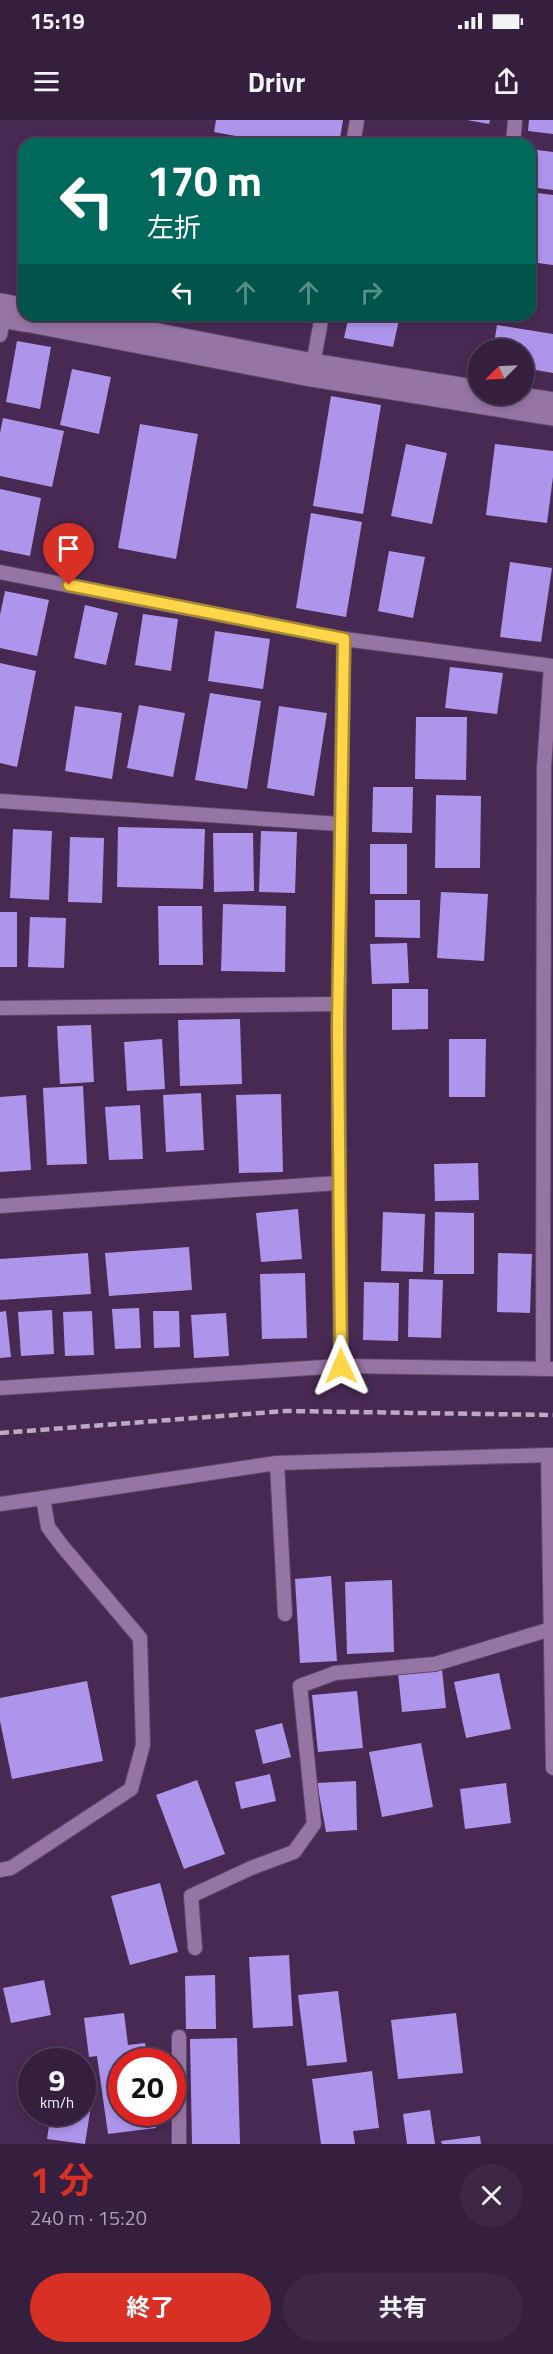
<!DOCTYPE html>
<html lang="ja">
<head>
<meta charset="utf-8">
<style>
  body { margin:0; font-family:"Titillium Web","Noto Sans JP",sans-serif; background:#3d2745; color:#f1f3f6; height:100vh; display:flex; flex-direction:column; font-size:22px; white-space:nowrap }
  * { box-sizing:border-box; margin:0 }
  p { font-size:20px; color:#aaa2b0 }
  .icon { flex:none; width:33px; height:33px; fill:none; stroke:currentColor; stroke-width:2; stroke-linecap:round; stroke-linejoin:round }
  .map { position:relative; height:2024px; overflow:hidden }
  .side { display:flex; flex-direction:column; background:#351f3e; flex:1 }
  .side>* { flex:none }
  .top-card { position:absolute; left:18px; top:18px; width:518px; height:183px; border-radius:18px; box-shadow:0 3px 9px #0003,0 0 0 2px #4f3d58; background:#00695c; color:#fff; overflow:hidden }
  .needle { width:39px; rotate:246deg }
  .fabs { position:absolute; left:468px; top:219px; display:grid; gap:12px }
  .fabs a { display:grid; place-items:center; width:66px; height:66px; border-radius:50%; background:#351f3e; box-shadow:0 3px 9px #0003,0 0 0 2px #4f3d58; font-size:30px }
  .speed { position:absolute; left:18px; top:1928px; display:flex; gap:12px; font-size:30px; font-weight:700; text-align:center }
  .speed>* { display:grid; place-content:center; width:78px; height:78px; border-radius:50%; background:#351f3e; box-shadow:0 3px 9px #0003,0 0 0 2px #4f3d58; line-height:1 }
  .speed small { font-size:15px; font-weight:400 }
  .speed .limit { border:9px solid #d22; background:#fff; color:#111 }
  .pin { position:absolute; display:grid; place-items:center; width:51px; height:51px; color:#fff; margin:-62px -26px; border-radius:50% 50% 50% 0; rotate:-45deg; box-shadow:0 0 6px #0007 }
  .pin .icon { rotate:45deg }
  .me { position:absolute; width:66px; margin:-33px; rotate:359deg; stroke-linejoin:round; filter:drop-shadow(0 0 4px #0008) }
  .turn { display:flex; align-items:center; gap:21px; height:126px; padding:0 30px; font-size:27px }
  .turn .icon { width:78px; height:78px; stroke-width:2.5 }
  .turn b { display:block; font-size:42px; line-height:51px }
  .lanes { display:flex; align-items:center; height:57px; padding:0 30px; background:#0003; justify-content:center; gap:30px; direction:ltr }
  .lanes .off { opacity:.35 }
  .round { display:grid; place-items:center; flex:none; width:63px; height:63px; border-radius:32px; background:#3d2745 }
  .head { display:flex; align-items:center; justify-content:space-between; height:102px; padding:0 30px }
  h1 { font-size:36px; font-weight:700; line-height:45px; color:#d93025 }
  .cta { display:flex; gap:12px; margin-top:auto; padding:12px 30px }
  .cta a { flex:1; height:69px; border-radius:36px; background:#d93025; color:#fff; font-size:24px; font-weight:700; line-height:69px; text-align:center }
  .cta a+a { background:#3d2745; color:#f1f3f6 }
  .status { display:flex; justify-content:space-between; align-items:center; height:42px; padding:0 30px; background:#351f3e; direction:ltr }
  .status svg { height:16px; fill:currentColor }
  header { display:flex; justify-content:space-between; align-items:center; height:78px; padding:0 30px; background:#351f3e; font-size:27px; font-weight:700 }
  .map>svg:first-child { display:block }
  .building { fill:#ad95eb }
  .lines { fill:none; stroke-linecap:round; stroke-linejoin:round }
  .service-casing { stroke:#61486b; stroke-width:16 }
  .tertiary-casing { stroke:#61486b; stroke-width:35 }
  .service { stroke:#9675a4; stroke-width:14 }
  .tertiary { stroke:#9675a4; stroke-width:33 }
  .rail { stroke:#bca9c5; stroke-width:4.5; stroke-dasharray:9 4.5; stroke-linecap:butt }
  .route-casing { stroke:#a68a30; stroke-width:15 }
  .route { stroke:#ffd54a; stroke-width:10 }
</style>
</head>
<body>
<div class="status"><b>15:19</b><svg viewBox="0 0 49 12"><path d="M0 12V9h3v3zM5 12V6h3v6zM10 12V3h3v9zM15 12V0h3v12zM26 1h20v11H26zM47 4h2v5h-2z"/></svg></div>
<header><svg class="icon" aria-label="menu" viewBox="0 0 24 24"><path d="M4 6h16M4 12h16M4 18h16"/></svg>Drivr<svg class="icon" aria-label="share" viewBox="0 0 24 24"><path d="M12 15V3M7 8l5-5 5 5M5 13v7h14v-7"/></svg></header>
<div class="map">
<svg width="553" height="2024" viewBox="0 0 553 2024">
  <rect width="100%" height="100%" fill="#472952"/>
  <!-- building -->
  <g class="building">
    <path d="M216 0H343L339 24H280L214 12Z"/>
    <path d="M467 0H490L489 4Z"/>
    <path d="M529 0H553V14L528 11Z"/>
    <path d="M449 18 483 23V24H448Z"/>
    <path d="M530 29 553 32V70L530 67Z"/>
    <path d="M530 72 553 75V145L530 142Z"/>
    <path d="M349 195H400L393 227 344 218Z"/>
    <path d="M496 195H521L520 201 496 198Z"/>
    <path d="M497 205 553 214V253L524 248V230H493Z"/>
    <path d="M17 221 51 227 40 289 6 282Z"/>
    <path d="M72 249 111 257 99 314 60 305Z"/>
    <path d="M331 276 381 285 363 394 313 386Z"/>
    <path d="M3 298 64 311 52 367 0 356V313Z"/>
    <path d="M140 304 198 314 176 439 118 428Z"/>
    <path d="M406 324 447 333 432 404 391 396Z"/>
    <path d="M495 324 553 331V357L547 403 486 395Z"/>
    <path d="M0 369 41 378 30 436 0 430Z"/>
    <path d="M311 393 362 402 346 497 296 488Z"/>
    <path d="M389 431 425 437 413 498 378 491Z"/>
    <path d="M510 442 552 448 541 522 500 517Z"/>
    <path d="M5 471 49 480 37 536 0 528V495Z"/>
    <path d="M85 485 118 493 106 545 74 538Z"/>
    <path d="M143 494 178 499 171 551 135 545Z"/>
    <path d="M215 511 270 519 263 569 208 561Z"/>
    <path d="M0 543 36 551 17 647 0 643Z"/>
    <path d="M450 547 503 553 497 594 445 588Z"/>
    <path d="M210 573 261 581 247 669 195 660Z"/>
    <path d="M139 585 185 593 173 657 127 648Z"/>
    <path d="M75 586 122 593 112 659 65 651Z"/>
    <path d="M279 586 327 593 314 676 267 668Z"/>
    <path d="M416 597H467L466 660 415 659Z"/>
    <path d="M373 667H413L412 713 372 712Z"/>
    <path d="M436 675 481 676 480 748H435Z"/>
    <path d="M118 707 205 709 203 769 117 767Z"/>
    <path d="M13 709 52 711 49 780 10 778Z"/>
    <path d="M261 711 297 712 295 773 259 772Z"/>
    <path d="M213 713H253L254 771 214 772Z"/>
    <path d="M70 717 104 718 102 783 68 782Z"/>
    <rect x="370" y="724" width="37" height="50"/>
    <path d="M441 772 488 774 484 841 437 838Z"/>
    <path d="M375 780H420V818L375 817Z"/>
    <path d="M223 784 286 786 285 852 221 851Z"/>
    <path d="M158 786H202L203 845H159Z"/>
    <rect x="0" y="792" width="17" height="55"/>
    <path d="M30 797 66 798 64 848 28 847Z"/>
    <path d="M407 823 409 863 372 864 370 824Z"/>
    <path d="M392 869H428V909L392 910Z"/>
    <path d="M240 899 242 964 180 966 178 900Z"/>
    <path d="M91 905 94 962 60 964 57 906Z"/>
    <path d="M162 919 165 969 127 971 124 922Z"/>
    <path d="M449 919H486L485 977H449Z"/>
    <path d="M83 966 87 1044 47 1045 43 968Z"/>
    <path d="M201 973 204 1030 166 1032 163 975Z"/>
    <path d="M281 974 283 1052 239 1053 236 975Z"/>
    <path d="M26 975 31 1050 0 1052V977Z"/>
    <path d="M140 985 143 1039 109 1040 105 987Z"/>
    <path d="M478 1043 479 1080 435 1081 434 1044Z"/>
    <path d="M298 1089 302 1139 261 1142 256 1093Z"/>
    <path d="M383 1092 425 1094 423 1152 381 1151Z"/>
    <path d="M435 1092 474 1093V1154H434Z"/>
    <path d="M189 1127 192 1170 109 1176 105 1133Z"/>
    <path d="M88 1133 91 1174 0 1180V1139Z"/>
    <path d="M498 1133 532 1134 530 1193 497 1192Z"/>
    <path d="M305 1153 307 1218 262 1219 260 1154Z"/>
    <path d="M409 1159 443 1160 441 1218 408 1217Z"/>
    <path d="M364 1162 399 1163 398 1221 363 1220Z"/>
    <path d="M139 1188 141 1228 115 1229 112 1189Z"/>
    <path d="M52 1190 54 1234 21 1236 18 1192Z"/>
    <path d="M6 1191 11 1237 0 1238V1192Z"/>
    <path d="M92 1191 94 1235 65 1236 63 1192Z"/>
    <path d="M153 1191H179L180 1227 154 1228Z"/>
    <path d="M226 1193 229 1236 194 1238 191 1195Z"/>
    <path d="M331 1456 337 1541 300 1543 295 1459Z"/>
    <path d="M392 1460 394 1532 347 1534 345 1462Z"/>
    <path d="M442 1549 446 1588 402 1592 398 1553Z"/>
    <path d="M499 1553 511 1609 466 1618 454 1562Z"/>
    <path d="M87 1561 103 1641 12 1659 0 1601V1578Z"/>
    <path d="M357 1571 363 1628 318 1632 312 1575Z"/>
    <path d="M282 1603 291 1637 263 1644 255 1610Z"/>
    <path d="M421 1623 433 1687 382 1697 369 1632Z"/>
    <path d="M270 1654 276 1681 241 1689 235 1662Z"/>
    <path d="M197 1660 225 1734 184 1749 156 1675Z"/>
    <path d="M356 1661 357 1710 326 1712 317 1663Z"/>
    <path d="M506 1663 511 1703 465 1709 460 1669Z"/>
    <path d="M160 1763 178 1832 130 1845 111 1776Z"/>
    <path d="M289 1835 293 1906 253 1908 249 1837Z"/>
    <path d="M215 1855 216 1909H186L185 1856Z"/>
    <path d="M44 1860 51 1895 11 1903 3 1868Z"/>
    <path d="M338 1871 347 1942 307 1946 298 1875Z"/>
    <path d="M124 1893 128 1925 145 1923 148 1941H122V1992H154L156 2008 108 2014 97 1936 89 1937 84 1898Z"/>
    <path d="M456 1893 463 1953 398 1959 391 1900Z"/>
    <path d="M237 1918 240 2024H192L190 1919Z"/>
    <path d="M372 1951 379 2008 353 2011 355 2024H321L312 1959Z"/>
    <path d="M82 1971 93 1973 85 2024 47 2019 51 1992H82Z"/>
    <path d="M430 1990 435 2024H407L403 1994Z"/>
    <path d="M480 2016 481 2024H442L441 2021Z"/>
  </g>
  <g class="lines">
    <defs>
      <g id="service">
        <path d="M353 24 357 0"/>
        <path d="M513 24 515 0"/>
        <path d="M0 215 5 191"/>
        <path d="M312 250 322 195"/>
        <path d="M0 452 344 519 553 546"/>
        <path d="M344 519C339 761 337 1004 341 1246L553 1249"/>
        <path d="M0 681 340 704"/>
        <path d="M0 888 338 884"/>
        <path d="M0 1086 338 1063"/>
        <path d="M543 1249 544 648 551 546"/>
        <path d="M0 1268 341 1246"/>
        <path d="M553 1335H548L553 1648"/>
        <path d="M277 1343 285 1494"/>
        <path d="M43 1378 277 1343 548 1335"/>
        <path d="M0 1384 43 1378 48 1407 63 1427 140 1518 143 1625 131 1669 11 1748 0 1750"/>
        <path d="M195 1828 191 1776 251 1748 294 1732 314 1704 300 1566 335 1553 435 1544 551 1509"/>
        <path d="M179 1917V2024"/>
      </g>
      <g id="tertiary">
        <path d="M0 190 24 195"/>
        <path d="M27 195 312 250 553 289"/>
      </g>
    </defs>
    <!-- service casing -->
    <use href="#service" class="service-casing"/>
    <!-- tertiary casing -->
    <use href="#tertiary" class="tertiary-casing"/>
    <!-- service -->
    <use href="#service" class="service"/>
    <!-- tertiary -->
    <use href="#tertiary" class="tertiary"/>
    <!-- rail -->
    <path class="rail" d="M0 1313 286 1291 553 1295"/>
  </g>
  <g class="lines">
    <defs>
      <path id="route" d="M69 465 344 519 338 907 341 1246"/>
    </defs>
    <!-- route casing -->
    <use href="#route" class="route-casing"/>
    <!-- route -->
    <use href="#route" class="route"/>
  </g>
</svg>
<div class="fabs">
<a><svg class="needle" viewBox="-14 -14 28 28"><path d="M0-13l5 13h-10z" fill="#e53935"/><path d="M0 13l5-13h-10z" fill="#aaa2b0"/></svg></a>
</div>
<div class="speed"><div>9<small>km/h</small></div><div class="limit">20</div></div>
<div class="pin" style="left:69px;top:465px;background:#d93025"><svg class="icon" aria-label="arrive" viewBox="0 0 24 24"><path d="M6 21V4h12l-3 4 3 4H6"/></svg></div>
<svg class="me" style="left:341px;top:1246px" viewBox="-20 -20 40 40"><path d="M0-17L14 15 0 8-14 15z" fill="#ffd54a" stroke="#fff" stroke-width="4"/></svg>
<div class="top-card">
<div class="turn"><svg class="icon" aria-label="left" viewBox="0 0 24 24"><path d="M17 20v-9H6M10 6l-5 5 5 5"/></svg><div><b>170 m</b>左折</div></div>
<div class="lanes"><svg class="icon" aria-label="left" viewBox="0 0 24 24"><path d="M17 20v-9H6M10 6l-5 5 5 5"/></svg><svg class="icon off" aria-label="ahead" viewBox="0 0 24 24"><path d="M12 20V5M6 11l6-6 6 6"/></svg><svg class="icon off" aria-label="ahead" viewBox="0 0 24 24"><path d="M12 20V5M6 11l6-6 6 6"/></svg><svg class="icon off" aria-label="right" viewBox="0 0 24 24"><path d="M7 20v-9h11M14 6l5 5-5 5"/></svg></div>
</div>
</div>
<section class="side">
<div class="head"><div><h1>1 分</h1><p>240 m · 15:20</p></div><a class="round"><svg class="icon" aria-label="close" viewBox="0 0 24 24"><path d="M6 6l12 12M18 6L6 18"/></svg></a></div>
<div class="cta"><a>終了</a><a>共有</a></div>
</section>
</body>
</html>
